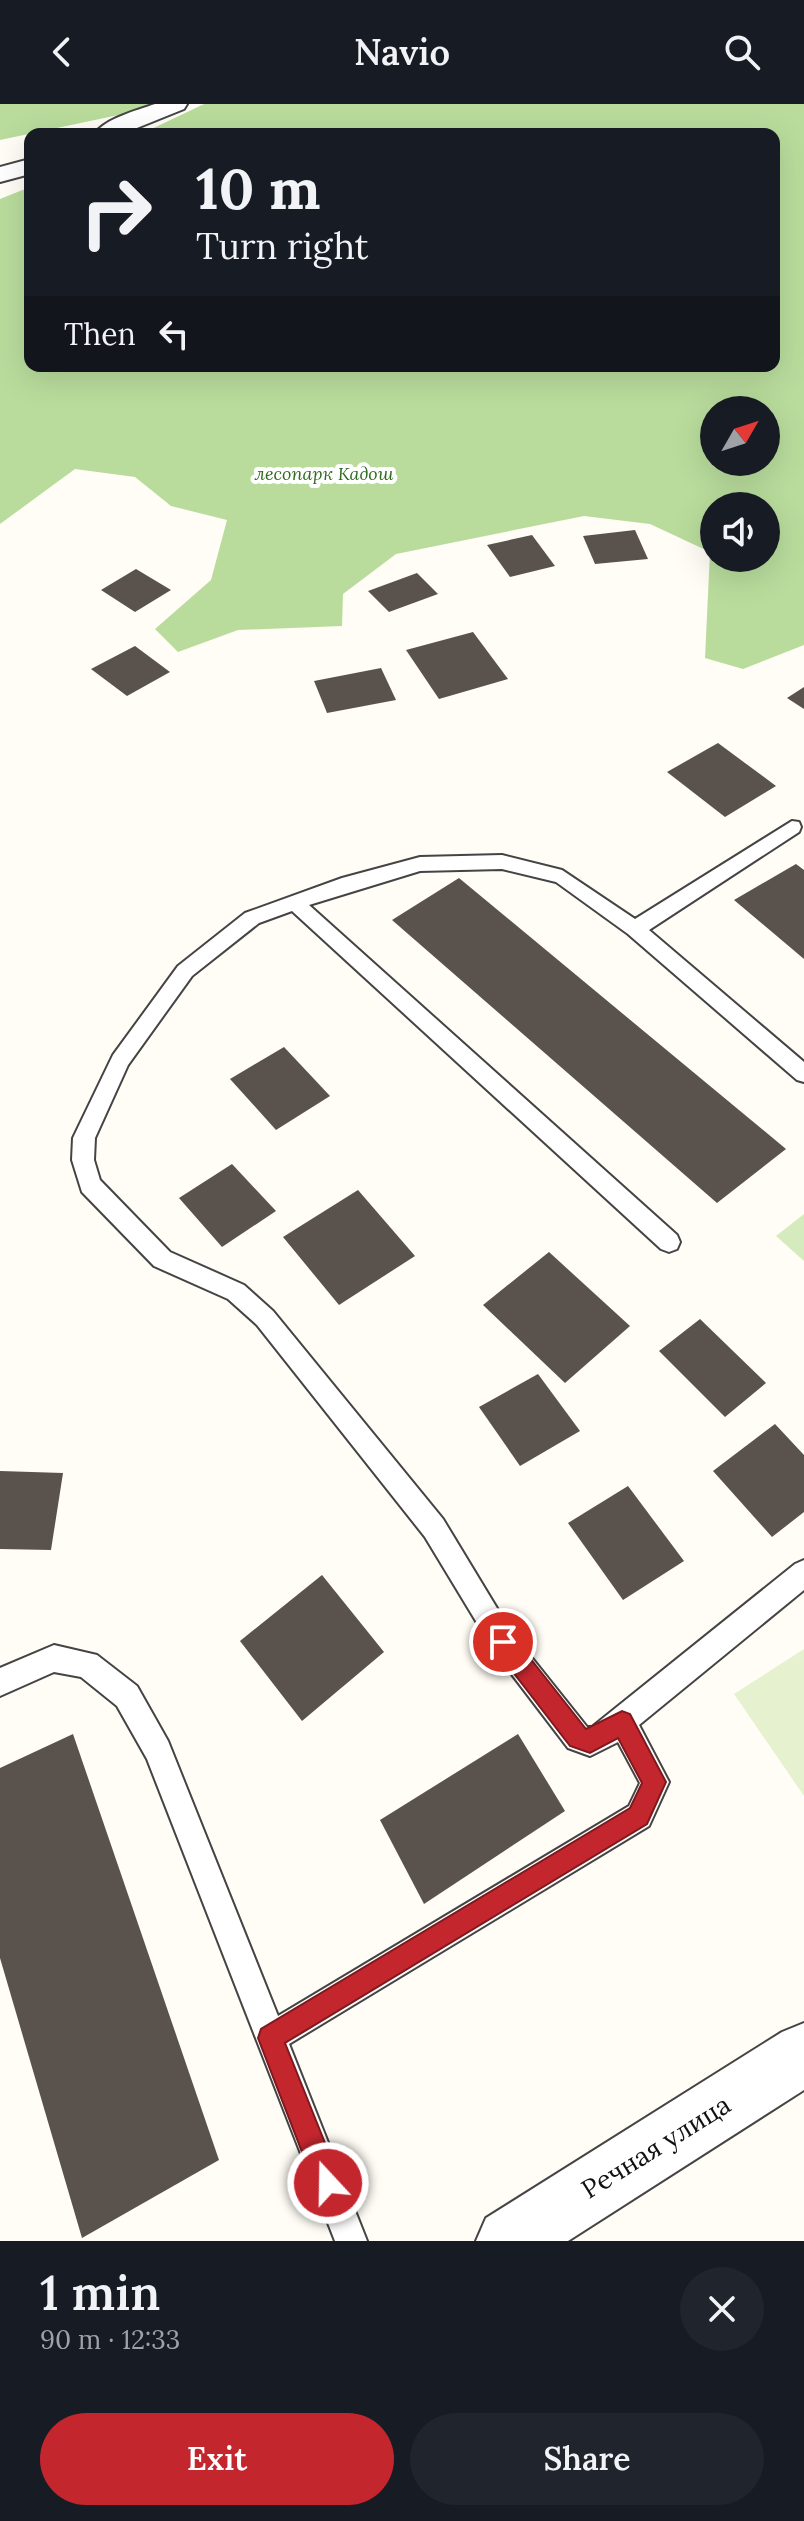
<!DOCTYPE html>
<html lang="en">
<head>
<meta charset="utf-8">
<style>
  body { margin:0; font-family:Lora,serif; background:#20242c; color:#f1f3f6; height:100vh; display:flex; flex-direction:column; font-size:30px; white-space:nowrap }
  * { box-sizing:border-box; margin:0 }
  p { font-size:26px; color:#9ea1a6 }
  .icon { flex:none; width:44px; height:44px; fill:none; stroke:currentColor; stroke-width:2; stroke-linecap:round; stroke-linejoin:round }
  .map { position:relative; height:2137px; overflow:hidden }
  .sheet { display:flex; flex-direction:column; background:#171b24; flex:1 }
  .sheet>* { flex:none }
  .banner { position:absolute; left:24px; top:24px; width:756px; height:244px; border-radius:16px; box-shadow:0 8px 32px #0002; background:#171b24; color:#f1f3f6; overflow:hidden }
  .needle { width:52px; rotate:51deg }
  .buttons { position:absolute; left:700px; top:292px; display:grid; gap:16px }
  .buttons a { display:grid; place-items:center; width:80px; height:80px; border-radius:50%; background:#171b24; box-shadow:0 8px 32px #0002; font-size:40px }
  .pin { position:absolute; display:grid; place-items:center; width:68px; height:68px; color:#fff; margin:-34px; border:4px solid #fff; border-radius:50%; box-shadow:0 2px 8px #0007 }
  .me { position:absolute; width:88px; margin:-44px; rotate:339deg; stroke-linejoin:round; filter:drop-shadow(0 0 6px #0008) }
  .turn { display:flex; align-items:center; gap:28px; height:168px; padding:0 40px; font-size:36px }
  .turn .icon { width:104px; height:104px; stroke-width:2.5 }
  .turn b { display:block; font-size:56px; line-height:68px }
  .then { display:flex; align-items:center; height:76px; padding:0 40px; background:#0003; gap:16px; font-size:30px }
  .round { display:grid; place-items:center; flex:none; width:84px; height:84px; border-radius:42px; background:#20242c }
  .summary { display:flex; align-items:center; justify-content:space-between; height:136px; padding:0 40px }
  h1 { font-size:48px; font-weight:600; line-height:60px }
  .button { display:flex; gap:16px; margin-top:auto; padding:16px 40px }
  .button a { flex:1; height:92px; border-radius:48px; background:#c4262e; color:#fff; font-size:32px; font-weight:600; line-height:92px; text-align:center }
  .button a+a { background:#20242c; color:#f1f3f6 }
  header { display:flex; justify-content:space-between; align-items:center; height:104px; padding:0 40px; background:#171b24; font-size:36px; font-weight:600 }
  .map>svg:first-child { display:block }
  .green { fill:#d5ebbd }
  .forest { fill:#b9dc9c; fill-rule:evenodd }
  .pitch { fill:#e6f2cf }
  .building { fill:#5a524d }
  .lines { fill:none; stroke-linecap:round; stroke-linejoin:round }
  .service-casing { stroke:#444; stroke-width:4 }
  .minor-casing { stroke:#444; stroke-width:4 }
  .service { fill:#fff; fill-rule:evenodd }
  .minor { fill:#fff; fill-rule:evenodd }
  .route { fill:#c4262e; stroke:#7f191e; stroke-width:2 }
  .labels { text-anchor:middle; stroke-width:8; stroke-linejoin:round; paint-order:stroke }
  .far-park-label { font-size:18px; font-style:italic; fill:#2f6b1f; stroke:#fff }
  .near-street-label { font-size:26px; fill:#111; stroke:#fff }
</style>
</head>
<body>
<header><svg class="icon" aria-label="back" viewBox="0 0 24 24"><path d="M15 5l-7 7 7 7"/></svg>Navio<svg class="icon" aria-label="search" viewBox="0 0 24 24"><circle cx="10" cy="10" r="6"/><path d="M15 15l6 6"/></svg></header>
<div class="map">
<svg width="804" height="2137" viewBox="0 0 804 2137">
  <rect width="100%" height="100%" fill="#fffdf5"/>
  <!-- green -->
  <path class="green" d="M804 1110V1157L776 1132Z"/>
  <!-- forest -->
  <g class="forest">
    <path d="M0 0H152L128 9 0 36Z"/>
    <path d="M204 0H804V541L743 565 705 554 710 448 650 420 584 412 396 450 343 490 342 522 238 526 178 548 155 525 211 476 227 416 171 402 135 373 75 365 0 420V95L30 83V262H774V30H141ZM714 306H766V358H714ZM714 402H766V454H714Z"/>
  </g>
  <!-- pitch -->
  <path class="pitch" d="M804 1545V1692L734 1590Z"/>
  <!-- building -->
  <g class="building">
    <path d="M635 426 648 455 595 460 583 432Z"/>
    <path d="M532 431 555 462 510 473 487 441Z"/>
    <path d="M136 465 171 486 135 508 101 486Z"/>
    <path d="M417 469 438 490 389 508 368 487Z"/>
    <path d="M473 528 508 575 439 595 406 546Z"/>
    <path d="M135 542 170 568 127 592 91 565Z"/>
    <path d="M381 564 396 596 327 609 314 577Z"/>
    <path d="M804 583V605L787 594Z"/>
    <path d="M718 639 776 682 725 713 667 668Z"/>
    <path d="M796 760 804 766V855L734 796Z"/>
    <path d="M459 774 786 1045 717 1099 392 816Z"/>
    <path d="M284 943 330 992 276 1026 230 975Z"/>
    <path d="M232 1060 276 1107 222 1143 179 1094Z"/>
    <path d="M358 1086 415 1152 339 1201 283 1133Z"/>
    <path d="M549 1148 630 1222 565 1279 483 1201Z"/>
    <path d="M700 1215 766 1279 725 1313 659 1247Z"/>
    <path d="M538 1270 580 1327 520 1362 479 1303Z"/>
    <path d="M775 1320 804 1351V1408L772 1433 713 1367Z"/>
    <path d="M0 1367 63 1369 51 1446 0 1445Z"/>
    <path d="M628 1382 684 1457 623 1496 568 1419Z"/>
    <path d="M322 1471 384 1548 302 1617 240 1537Z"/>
    <path d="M73 1630 219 2056 82 2134 0 1854V1664Z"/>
    <path d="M518 1630 565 1707 424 1800 380 1716Z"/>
  </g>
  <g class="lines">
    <defs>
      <path id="service" d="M792 717 799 718 801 723 799 728 649 826 804 958V978L797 976 628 830 556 778 502 765 420 767 309 801 677 1131 680 1138 677 1145 669 1148 661 1145 292 807 259 819 192 872 128 961 95 1034 94 1056 100 1076 170 1148 244 1181 273 1207 443 1415 512 1529 587 1623H592L795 1460 804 1456V1486L639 1621 669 1678 649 1722 289 1940 367 2137H335L147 1655 117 1602 81 1573 54 1568 0 1592V1564L54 1541 97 1551 137 1582 168 1637 278 1912 629 1702 640 1679 618 1638 590 1652 568 1644 494 1547 425 1433 257 1221 228 1195 154 1162 82 1088 72 1056 73 1034 113 951 178 862 245 809 342 774 420 753 502 751 562 766 635 815Z"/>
      <g id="minor">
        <path d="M155 0H187L184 5 122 30H94C107 14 135 7 155 0Z"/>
        <path d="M30 55V70L0 78V63Z"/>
        <path d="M804 1919V1986L568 2137H476L486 2114 782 1928Z"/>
      </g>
    </defs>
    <!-- service casing -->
    <use href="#service" class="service-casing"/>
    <!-- minor casing -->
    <use href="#minor" class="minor-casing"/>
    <!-- service -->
    <use href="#service" class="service"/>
    <!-- minor -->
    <use href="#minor" class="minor"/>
  </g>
  <!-- route -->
  <path class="route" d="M503 1527 511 1530 586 1625 622 1607 630 1610 666 1678 647 1720 285 1939 341 2079 337 2088 328 2092 318 2088 314 2079 258 1934 261 1925 630 1704 642 1679 618 1634 590 1649 570 1642 496 1546 492 1538 496 1530Z"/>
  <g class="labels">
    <!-- far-park labels -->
    <g class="far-park-label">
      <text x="324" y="376">лесопарк Кадош</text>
    </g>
    <!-- near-street labels -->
    <g class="near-street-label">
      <text transform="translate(656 2043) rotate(-32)" y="9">Речная улица</text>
    </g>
  </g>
</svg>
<div class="buttons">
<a><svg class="needle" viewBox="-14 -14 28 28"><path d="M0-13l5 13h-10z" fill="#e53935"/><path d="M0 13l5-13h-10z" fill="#9ea1a6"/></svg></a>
<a><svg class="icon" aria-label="sound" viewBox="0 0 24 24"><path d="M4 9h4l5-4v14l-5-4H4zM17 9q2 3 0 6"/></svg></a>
</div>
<div class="pin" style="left:503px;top:1538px;background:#d93025"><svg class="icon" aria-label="arrive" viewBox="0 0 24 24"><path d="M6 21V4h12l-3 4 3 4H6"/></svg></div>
<svg class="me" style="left:328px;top:2079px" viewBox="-20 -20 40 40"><circle r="17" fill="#c4262e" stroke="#fff" stroke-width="3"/><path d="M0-11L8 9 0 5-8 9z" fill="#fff"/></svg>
<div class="banner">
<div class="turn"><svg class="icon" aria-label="right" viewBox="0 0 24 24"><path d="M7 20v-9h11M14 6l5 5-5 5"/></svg><div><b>10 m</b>Turn right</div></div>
<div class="then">Then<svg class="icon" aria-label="left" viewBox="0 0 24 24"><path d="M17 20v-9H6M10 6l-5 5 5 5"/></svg></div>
</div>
</div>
<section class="sheet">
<div class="summary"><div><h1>1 min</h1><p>90 m · 12:33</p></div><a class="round"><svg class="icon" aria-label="close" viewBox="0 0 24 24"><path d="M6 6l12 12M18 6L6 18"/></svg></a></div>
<div class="button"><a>Exit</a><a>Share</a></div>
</section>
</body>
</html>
